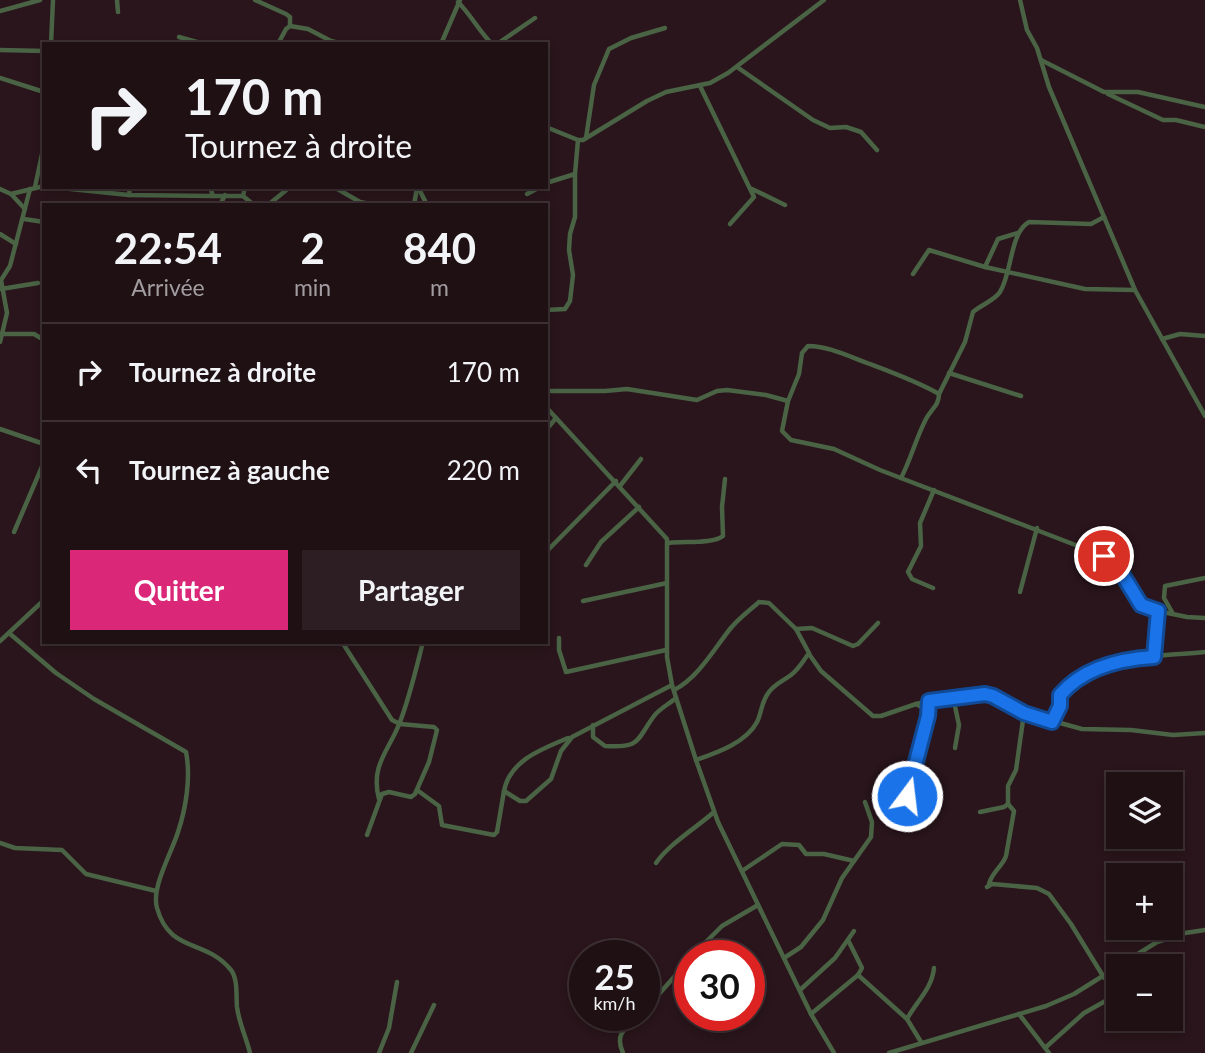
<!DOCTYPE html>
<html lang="fr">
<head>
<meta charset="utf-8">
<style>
  body { margin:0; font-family:Lato,sans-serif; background:#2c1e22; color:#f1f3f6; height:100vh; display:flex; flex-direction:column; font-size:26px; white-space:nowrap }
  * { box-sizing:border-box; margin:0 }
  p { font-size:23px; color:#a19da0 }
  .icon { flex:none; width:38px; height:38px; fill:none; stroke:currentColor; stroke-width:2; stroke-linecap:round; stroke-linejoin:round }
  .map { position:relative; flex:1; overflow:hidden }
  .side { position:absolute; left:42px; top:203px; width:506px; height:441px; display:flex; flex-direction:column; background:#1f1014; border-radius:0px; box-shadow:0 4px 10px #0003,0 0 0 2px #3c3034 }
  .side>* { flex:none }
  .banner { position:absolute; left:42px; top:42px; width:506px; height:147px; border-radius:0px; box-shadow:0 4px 10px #0003,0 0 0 2px #3c3034; background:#1f1014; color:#f1f3f6; overflow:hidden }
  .fabs { position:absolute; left:1106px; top:772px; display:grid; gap:14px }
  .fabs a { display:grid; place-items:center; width:77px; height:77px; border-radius:0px; background:#1f1014; box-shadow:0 4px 10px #0003,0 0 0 2px #3c3034; font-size:35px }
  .speed { position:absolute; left:569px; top:940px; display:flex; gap:14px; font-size:35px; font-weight:700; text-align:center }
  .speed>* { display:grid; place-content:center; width:91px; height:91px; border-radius:50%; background:#1f1014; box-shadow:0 4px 10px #0003,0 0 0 2px #3c3034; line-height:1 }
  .speed small { font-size:18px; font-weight:400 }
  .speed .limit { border:10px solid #d22; background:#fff; color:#111 }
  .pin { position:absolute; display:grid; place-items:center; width:60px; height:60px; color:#fff; margin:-30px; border:4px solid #fff; border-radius:50%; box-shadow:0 2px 7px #0007 }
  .me { position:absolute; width:77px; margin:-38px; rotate:15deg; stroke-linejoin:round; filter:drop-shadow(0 0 5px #0008) }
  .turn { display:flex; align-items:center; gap:24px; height:147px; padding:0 28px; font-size:32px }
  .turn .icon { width:91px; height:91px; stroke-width:2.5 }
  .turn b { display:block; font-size:49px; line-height:60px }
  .eta { display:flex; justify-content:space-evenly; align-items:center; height:119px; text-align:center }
  .eta b { font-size:42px; font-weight:700; line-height:49px }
  .cta { display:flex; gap:14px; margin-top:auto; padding:14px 28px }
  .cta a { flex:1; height:80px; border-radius:0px; background:#db2777; color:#fff; font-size:28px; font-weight:700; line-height:80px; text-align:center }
  .cta a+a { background:#2c1e22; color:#f1f3f6 }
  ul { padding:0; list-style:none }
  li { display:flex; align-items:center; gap:21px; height:98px; padding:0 28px; border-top:2px solid #3c3034 }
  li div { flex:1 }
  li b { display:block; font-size:26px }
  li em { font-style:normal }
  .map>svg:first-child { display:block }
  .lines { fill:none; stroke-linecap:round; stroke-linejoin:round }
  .minor { stroke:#496344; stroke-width:4.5 }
  .route-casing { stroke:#114b97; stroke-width:18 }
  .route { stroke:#1a73e8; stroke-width:12 }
</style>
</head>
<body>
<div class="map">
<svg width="1205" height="1053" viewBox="0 0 1205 1053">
  <rect width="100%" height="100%" fill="#29151b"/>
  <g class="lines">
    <!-- minor -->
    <g class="minor">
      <path d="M117 0 118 12"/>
      <path d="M255 0 286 14 290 17V26"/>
      <path d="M1020 0 1027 30 1037 48 1049 87 1135 290 1205 416"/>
      <path d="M458 2C471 15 479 31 492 44"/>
      <path d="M0 11 40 0"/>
      <path d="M179 37 204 44"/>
      <path d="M51 44 53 0"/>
      <path d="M278 44 286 29 290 26 308 29 331 41 344 44"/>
      <path d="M441 44 460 0"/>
      <path d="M497 44 535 18"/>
      <path d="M0 50 44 51"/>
      <path d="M1041 60 1104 92H1138L1205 107"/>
      <path d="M737 67 813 120 830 128 846 127 861 132 877 150"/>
      <path d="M0 78 44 92"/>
      <path d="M700 86 754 197 730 224"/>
      <path d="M1108 94 1163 120H1176L1205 127"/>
      <path d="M546 127 578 140H583L647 101 666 92 710 83 728 73 824 0"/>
      <path d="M586 138 594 85 609 49 631 38 665 28"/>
      <path d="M546 183 575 174"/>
      <path d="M35 187 44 145"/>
      <path d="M51 187 129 195 213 196 210 187"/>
      <path d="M334 187 360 202 375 205"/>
      <path d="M418 187 427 205"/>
      <path d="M0 189 11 194 44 186"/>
      <path d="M752 189 785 205"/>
      <path d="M527 194 540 187"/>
      <path d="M12 195 25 209"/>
      <path d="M129 195 130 187"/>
      <path d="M213 196H243L254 205"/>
      <path d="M243 196 245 187"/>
      <path d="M220 205 225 195"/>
      <path d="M268 205 290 187"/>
      <path d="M414 205 417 188"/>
      <path d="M24 219 44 222"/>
      <path d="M0 234 16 244"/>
      <path d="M985 267 998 239 1018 233"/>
      <path d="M913 274 929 250 985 267 1085 289 1135 290"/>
      <path d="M1 289 38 283"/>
      <path d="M546 310 565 309 570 301 573 275 569 250 570 234 575 217V174L578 140"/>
      <path d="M1 334H34L44 340"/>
      <path d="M1162 339 1180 334 1205 336"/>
      <path d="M0 342 7 313 1 280 10 266 30 189"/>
      <path d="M949 373 1021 396"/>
      <path d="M546 391H605L627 389 697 400 717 391 727 390 766 395 788 401"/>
      <path d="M939 394C916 381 891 372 867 363 848 356 828 346 808 346L802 353 799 374 788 401 782 431 791 440 834 449 880 470 1104 556 1119 569 1141 605 1158 611 1187 617 1205 618"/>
      <path d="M546 407 667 539V657L672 685 696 760 718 822 811 1014 834 1053"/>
      <path d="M0 429 44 444"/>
      <path d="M546 430 556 418"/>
      <path d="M901 478C911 459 916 438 926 419 931 409 939 406 939 394L965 342 973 312C981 305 995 300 1000 292 1012 273 1010 232 1029 222L1091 224 1104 217"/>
      <path d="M620 486 641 459"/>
      <path d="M14 532 44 462"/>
      <path d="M669 543C684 541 713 544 723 536L722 507 725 479"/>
      <path d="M546 552 616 481"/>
      <path d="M586 565 601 542 639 507"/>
      <path d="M933 588 912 579 908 572 921 546 920 523 934 490"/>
      <path d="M1020 592 1037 528"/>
      <path d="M583 601 667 583"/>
      <path d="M1172 612 1164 598 1165 586 1205 578"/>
      <path d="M796 629 812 628 853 646 858 644 878 623"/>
      <path d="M9 633 56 673 94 699 186 752C191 777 186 808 178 832 172 852 151 887 157 908 170 954 205 938 231 970 238 979 236 996 237 1007 239 1023 246 1037 250 1053"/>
      <path d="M559 638V650L566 672 666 650"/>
      <path d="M0 641 44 600"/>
      <path d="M342 642 392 720 400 724 434 727 437 730 429 762 415 794 411 797 389 792 382 794 367 835"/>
      <path d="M809 654 821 671 873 716H881L916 704 927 710 928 716 907 796"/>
      <path d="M1154 657 1158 611"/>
      <path d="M674 690C698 678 714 649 730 629 739 618 749 611 759 602L769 603 796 629 809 653C803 661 799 669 791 675 783 681 775 684 769 692 761 702 762 712 757 722 746 743 716 753 696 760"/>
      <path d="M953 697 959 725 955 748"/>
      <path d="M916 704 929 701 985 694 993 696 1024 713 1082 729 1131 730 1173 735 1205 733"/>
      <path d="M1052 722 1060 707V696C1095 653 1155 657 1205 652"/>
      <path d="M593 725V737L605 746C642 748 636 740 654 716 659 709 669 704 676 698"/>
      <path d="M417 790 439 806 442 825 494 835 497 832 504 791 520 801H526L551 779 561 751 572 737 672 685"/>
      <path d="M504 791C510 760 542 749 568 738"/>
      <path d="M379 799C370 765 389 751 400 722 410 696 416 669 423 642"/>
      <path d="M980 812 1004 807 1008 804V786L1016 770 1024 713"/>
      <path d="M0 843 15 848 62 850 86 874 156 891"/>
      <path d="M656 863C669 844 696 828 714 812"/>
      <path d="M742 871 782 844 799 845 806 854H824L854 861"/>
      <path d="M989 884C992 872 1002 867 1006 856L1014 811 1008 804"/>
      <path d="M987 887 992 884 1037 888 1049 894 1071 924 1103 976 1118 994 1084 1013 1046 1047"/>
      <path d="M848 940 862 968 858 975"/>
      <path d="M692 956 722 926 758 905"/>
      <path d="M784 958 801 947 823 920 842 878 871 837 872 822 865 802"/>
      <path d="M800 990 835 958 854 931"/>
      <path d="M644 1011 690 959"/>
      <path d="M811 1014 858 975 907 1019 921 1042"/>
      <path d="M1019 1014 1049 1053"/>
      <path d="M907 1019C916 1002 932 989 934 968"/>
      <path d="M379 1053 389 1028 397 982"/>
      <path d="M411 1053 434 1005"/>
      <path d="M623 1053C614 1033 626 1028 640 1015"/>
      <path d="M889 1053 1046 1006 1074 994 1157 942 1185 933 1205 930"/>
    </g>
  </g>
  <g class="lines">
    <defs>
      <path id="route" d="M907 796 928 716 929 701 985 694 993 696 1024 713 1052 722 1060 706V695C1083 668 1120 659 1154 657L1158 611 1141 605 1119 569 1104 556"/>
    </defs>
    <!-- route casing -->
    <use href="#route" class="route-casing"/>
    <!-- route -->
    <use href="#route" class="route"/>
  </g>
</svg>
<div class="fabs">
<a><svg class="icon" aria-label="layers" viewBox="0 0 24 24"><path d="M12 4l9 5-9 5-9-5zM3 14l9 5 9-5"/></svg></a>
<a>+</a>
<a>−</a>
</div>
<div class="speed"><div>25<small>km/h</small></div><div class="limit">30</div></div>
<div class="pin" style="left:1104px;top:556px;background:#d93025"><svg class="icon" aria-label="arrive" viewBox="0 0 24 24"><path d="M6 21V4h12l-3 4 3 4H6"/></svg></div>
<svg class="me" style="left:907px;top:796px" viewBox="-20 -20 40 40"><circle r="17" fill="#1a73e8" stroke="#fff" stroke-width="3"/><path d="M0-11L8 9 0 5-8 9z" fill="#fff"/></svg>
<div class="banner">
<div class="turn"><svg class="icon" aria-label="right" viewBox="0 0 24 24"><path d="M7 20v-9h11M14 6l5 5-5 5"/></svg><div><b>170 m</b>Tournez à droite</div></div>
</div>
<section class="side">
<div class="eta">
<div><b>22:54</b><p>Arrivée</p></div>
<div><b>2</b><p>min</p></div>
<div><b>840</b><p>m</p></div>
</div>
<ul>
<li><svg class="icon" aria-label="right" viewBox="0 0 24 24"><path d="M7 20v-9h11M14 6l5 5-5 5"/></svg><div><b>Tournez à droite</b></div><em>170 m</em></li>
<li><svg class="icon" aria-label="left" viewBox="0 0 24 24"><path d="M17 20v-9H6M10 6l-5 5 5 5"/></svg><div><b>Tournez à gauche</b></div><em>220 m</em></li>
</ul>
<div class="cta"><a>Quitter</a><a>Partager</a></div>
</section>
</div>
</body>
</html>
